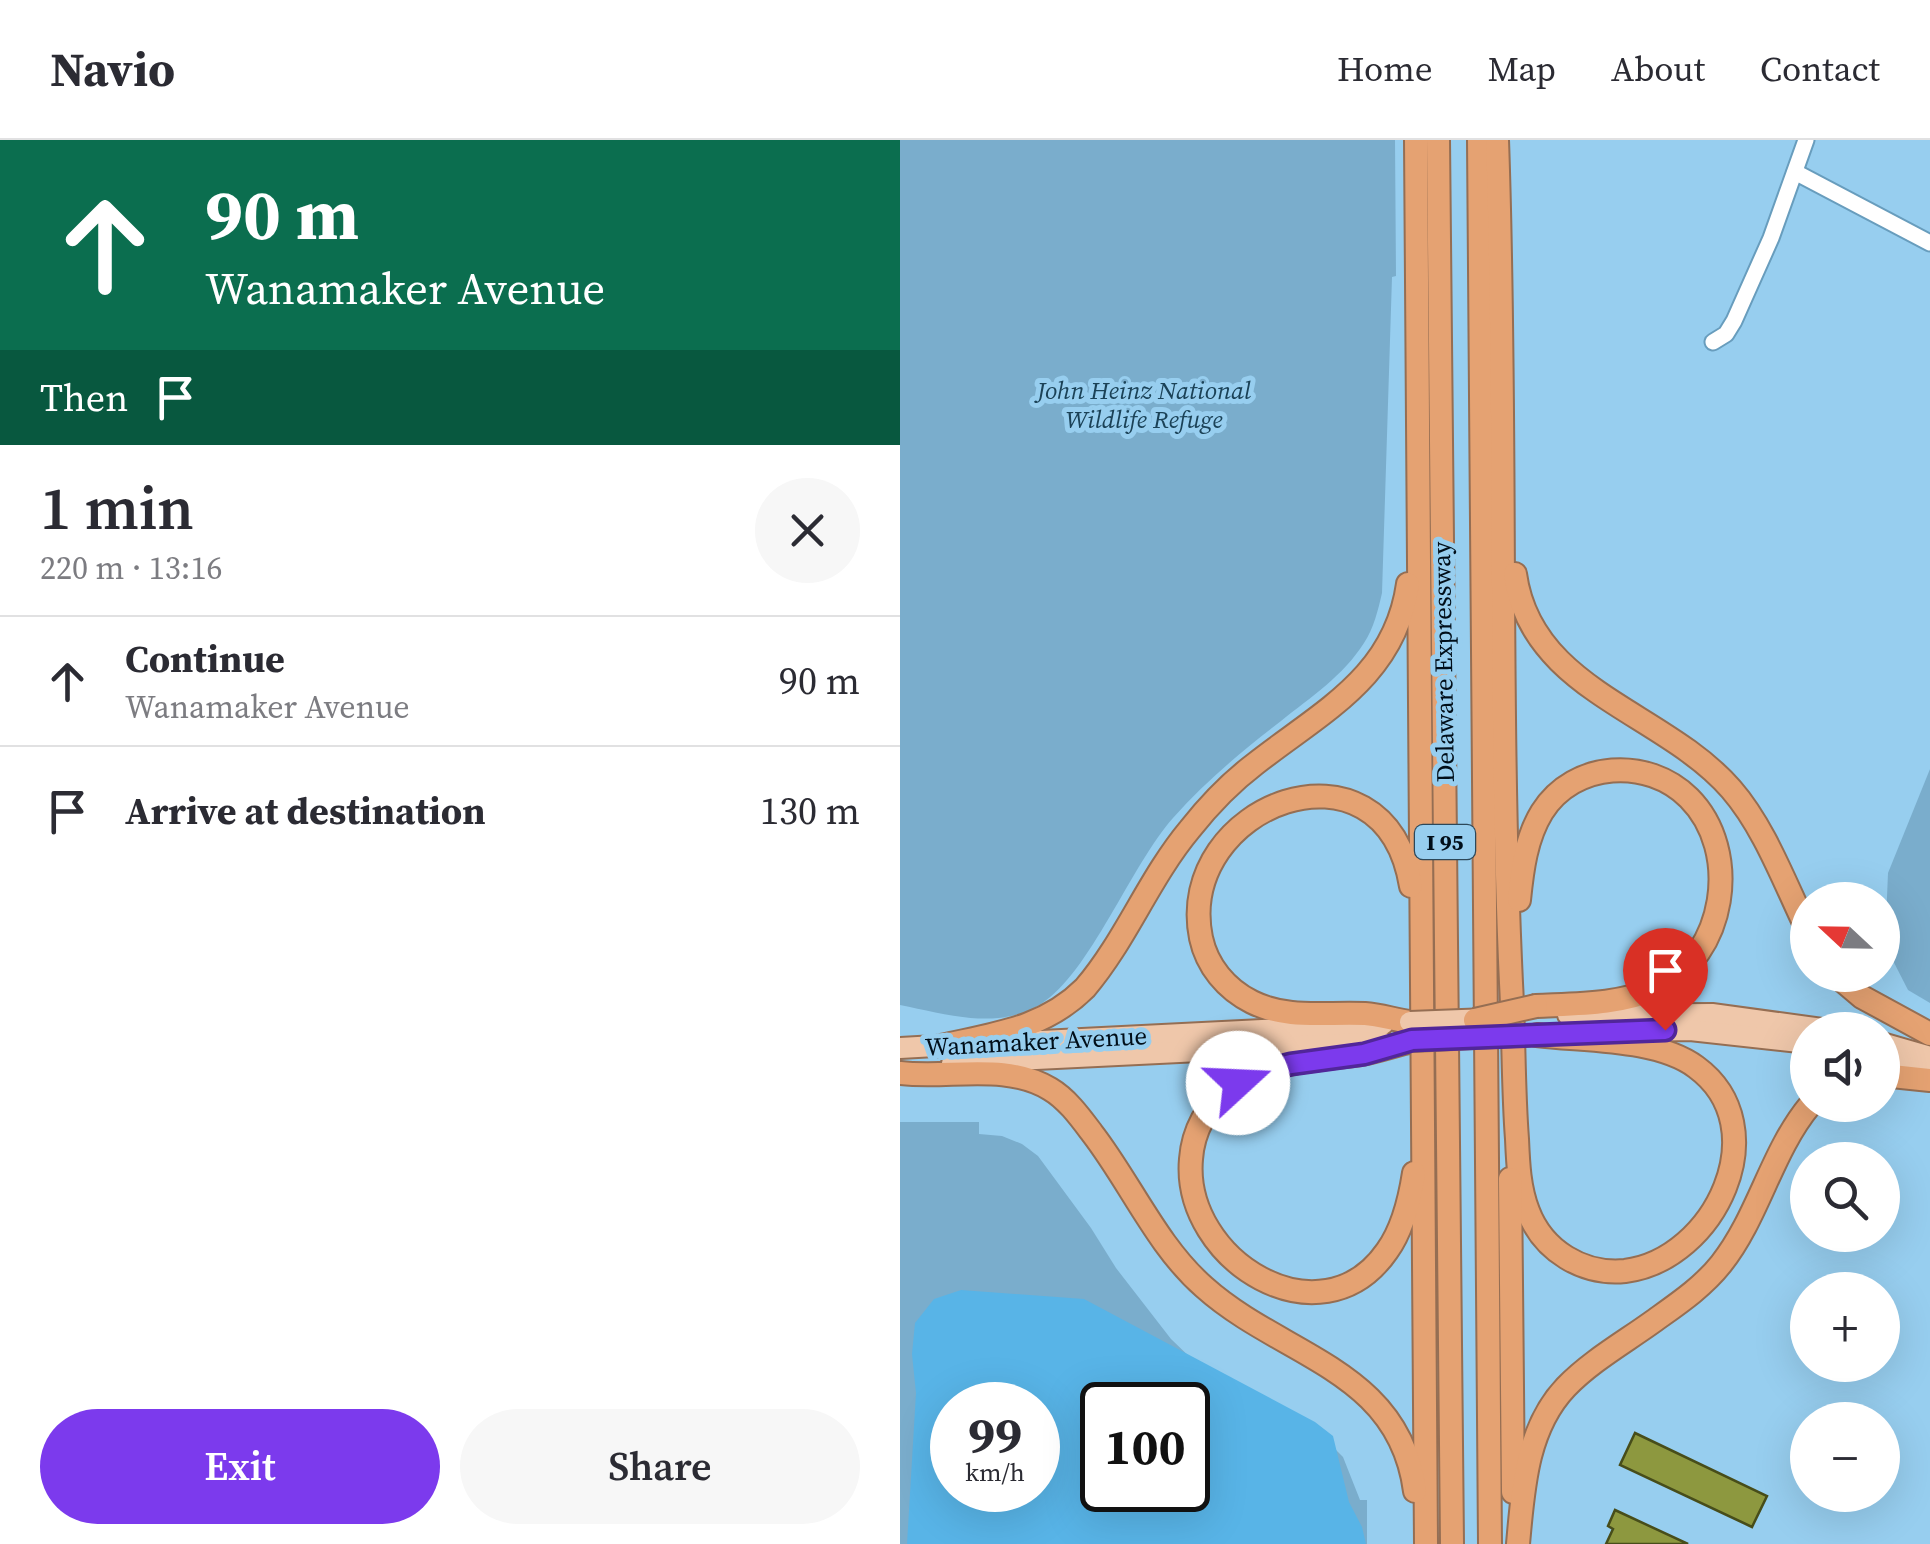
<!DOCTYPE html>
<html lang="en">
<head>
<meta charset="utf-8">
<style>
  body { margin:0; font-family:"Source Serif 4",serif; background:#f7f7f7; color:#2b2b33; height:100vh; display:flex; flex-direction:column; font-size:38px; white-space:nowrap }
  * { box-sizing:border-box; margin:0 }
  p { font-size:32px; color:#7c7c81 }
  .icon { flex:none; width:55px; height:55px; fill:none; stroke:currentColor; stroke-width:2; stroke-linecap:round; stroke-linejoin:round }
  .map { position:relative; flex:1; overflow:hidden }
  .panel { display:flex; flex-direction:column; background:#fff; width:900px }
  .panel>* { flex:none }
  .top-card { background:#0b6e4f; color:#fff; overflow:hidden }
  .needle { width:65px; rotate:292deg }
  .controls { position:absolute; left:890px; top:742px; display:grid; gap:20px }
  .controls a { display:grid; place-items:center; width:110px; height:110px; border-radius:50%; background:#fff; box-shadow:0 10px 40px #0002; font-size:50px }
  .speed { position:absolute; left:30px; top:1242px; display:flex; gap:20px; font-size:50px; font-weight:700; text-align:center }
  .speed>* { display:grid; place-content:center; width:130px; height:130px; border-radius:50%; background:#fff; box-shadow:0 10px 40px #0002; line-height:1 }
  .speed small { font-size:25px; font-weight:400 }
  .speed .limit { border:5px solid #111; border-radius:15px; background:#fff; color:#111 }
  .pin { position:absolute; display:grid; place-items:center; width:85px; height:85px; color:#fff; margin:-102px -42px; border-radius:50% 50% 50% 0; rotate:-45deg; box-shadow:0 0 10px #0007 }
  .pin .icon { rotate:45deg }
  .me { position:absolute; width:110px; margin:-55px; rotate:70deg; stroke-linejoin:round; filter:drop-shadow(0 0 8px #0008) }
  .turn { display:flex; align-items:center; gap:35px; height:210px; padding:0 40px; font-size:45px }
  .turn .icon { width:130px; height:130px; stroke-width:2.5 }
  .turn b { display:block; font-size:70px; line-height:85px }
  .then { display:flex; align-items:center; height:95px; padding:0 40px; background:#0003; gap:20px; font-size:38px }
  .round { display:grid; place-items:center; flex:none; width:105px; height:105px; border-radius:52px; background:#f7f7f7 }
  .headline { display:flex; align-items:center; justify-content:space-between; height:170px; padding:0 40px }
  h1 { font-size:60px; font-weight:600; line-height:75px }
  .action { display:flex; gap:20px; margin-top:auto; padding:20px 40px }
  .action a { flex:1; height:115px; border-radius:60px; background:#7c3aed; color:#fff; font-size:40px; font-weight:600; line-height:115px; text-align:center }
  .action a+a { background:#f7f7f7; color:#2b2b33 }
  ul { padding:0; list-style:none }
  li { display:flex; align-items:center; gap:30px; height:130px; padding:0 40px; border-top:2px solid #e1e1e2 }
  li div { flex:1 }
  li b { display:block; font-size:38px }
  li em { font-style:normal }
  header { display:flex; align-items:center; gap:60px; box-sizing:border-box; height:140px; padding:0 50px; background:#fff; border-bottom:2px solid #e1e1e2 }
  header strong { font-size:48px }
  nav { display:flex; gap:55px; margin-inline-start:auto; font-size:35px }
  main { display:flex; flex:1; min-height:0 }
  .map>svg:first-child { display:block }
  .green { fill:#7aadcc; fill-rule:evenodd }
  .water { fill:#58b4e7; fill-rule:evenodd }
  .building { fill:#8d983f; stroke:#474d1a; stroke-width:2.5 }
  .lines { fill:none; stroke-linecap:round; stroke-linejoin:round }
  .minor-casing { stroke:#689dbd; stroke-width:19 }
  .major-casing { stroke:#956e53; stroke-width:24 }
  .highway-casing { stroke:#956e53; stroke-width:26 }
  .minor { stroke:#fff; stroke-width:15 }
  .major { stroke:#efc7aa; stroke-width:20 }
  .highway { stroke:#e5a272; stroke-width:22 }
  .major-bridge-casing { stroke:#956e53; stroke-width:24; stroke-linecap:butt }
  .highway-bridge-casing { stroke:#956e53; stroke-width:26; stroke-linecap:butt }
  .major-bridge { stroke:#efc7aa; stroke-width:20 }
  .highway-bridge { stroke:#e5a272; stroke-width:22 }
  .route-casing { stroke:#51269a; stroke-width:25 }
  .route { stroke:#7c3aed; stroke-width:18 }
  .labels { text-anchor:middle; stroke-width:10; stroke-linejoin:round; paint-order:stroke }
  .shield { fill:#97ceef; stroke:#2d4859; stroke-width:2.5 }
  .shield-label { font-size:22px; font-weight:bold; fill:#000e19 }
  .park-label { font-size:25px; font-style:italic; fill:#1b4257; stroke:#97ceef }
  .street-label { font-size:25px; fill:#000e19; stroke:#97ceef }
</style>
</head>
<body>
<header>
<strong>Navio</strong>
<nav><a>Home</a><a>Map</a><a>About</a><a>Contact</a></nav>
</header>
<main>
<section class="panel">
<div class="top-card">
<div class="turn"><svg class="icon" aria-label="ahead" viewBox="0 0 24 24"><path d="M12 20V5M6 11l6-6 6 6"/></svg><div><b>90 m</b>Wanamaker Avenue</div></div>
<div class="then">Then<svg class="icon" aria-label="arrive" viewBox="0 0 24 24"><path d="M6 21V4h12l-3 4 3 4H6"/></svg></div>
</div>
<div class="headline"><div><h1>1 min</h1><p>220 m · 13:16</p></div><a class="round"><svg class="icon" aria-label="close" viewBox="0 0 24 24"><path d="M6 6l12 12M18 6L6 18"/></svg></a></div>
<ul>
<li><svg class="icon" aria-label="ahead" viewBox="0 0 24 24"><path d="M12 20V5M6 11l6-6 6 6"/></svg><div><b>Continue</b><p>Wanamaker Avenue</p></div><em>90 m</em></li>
<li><svg class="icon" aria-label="arrive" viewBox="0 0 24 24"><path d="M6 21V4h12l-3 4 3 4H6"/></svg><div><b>Arrive at destination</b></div><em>130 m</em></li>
</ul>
<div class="action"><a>Exit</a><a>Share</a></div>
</section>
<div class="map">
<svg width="1030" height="1404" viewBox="0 0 1030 1404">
  <rect width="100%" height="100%" fill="#97ceef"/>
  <!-- green -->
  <g class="green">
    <path d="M0 0H495L496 136 492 137 482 453C478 470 474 488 464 503 443 536 411 557 381 581 342 611 306 641 273 678 231 725 190 833 141 864 98 891 46 874 0 865Z"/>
    <path d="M1030 629V863L1008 850 985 805 988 733Z"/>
    <path d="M0 982H79V994L102 996 122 1004 138 1016 191 1088 216 1128 271 1199 297 1224 419 1293 443 1317 460 1360H467V1404H0ZM52 1265H138V1350H52ZM202 1265H288V1350H202Z"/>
  </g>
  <!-- water -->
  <path class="water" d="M61 1150 184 1159 415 1282 433 1296 449 1362 462 1387 466 1404H7L16 1253 12 1214 15 1183 34 1159ZM52 1265H138V1350H52ZM202 1265H288V1350H202Z"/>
  <!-- building -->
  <g class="building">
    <path d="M735 1293 867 1356 852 1387 720 1325Z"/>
    <path d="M715 1370 788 1404H706L713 1389 708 1386Z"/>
  </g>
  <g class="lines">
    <defs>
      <g id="minor">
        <path d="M895 32 1030 103"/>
        <path d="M813 202 826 194 834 181 871 98 906 0"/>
      </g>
      <g id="major">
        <path d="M668 875 812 874 930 890"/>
        <path d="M688 892 790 890 908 903"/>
        <path d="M982 903 1030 917"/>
        <path d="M82 904 483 884"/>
        <path d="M0 908 53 905"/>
        <path d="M982 920 1024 933"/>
        <path d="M52 923 482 902"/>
      </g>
      <g id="highway">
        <path d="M516 0 526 1404"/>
        <path d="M538 0 552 1404"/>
        <path d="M579 0 590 1404"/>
        <path d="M597 0C607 281 598 563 611 843 614 895 613 947 617 999 618 1023 619 1048 628 1071 643 1111 683 1135 725 1131 815 1120 878 987 796 927 757 898 684 901 637 895"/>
        <path d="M615 434C631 551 763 571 831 649 865 688 885 744 908 791"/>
        <path d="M619 760C622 730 626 698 642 672 674 621 748 617 789 658 842 711 826 816 757 848 719 865 676 864 636 866"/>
        <path d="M936 835 962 857 1030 894"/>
        <path d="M510 882C495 880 480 875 465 874 426 872 388 880 352 862 326 849 307 826 301 798 274 665 484 585 511 746"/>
        <path d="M512 901C495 905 478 911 461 914 417 920 366 921 329 948 307 965 293 991 291 1019 282 1120 421 1206 487 1111 503 1089 510 1059 514 1033"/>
        <path d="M41 906C94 894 144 889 185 848 226 800 249 738 290 689 309 665 330 643 355 624 421 572 495 537 508 444"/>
        <path d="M0 933C49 939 105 922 150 949 167 959 180 977 192 993 230 1042 257 1106 304 1147 382 1217 499 1229 515 1351"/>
        <path d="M982 935 1030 940"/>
        <path d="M610 1039 613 1352"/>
        <path d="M618 1404C623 1350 626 1289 666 1247 690 1222 723 1203 751 1183 776 1165 802 1148 821 1124 859 1076 871 1012 910 965"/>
      </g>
    </defs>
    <!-- minor casing -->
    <use href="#minor" class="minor-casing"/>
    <!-- major casing -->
    <use href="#major" class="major-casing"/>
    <!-- highway casing -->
    <use href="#highway" class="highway-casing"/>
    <!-- minor -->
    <use href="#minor" class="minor"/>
    <!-- major -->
    <use href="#major" class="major"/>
    <!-- highway -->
    <use href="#highway" class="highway"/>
    <defs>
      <g id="major-bridge">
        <path d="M510 882 588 879"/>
        <path d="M512 901 637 895"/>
      </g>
      <path id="highway-bridge" d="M575 880 636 866"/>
    </defs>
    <!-- major-bridge casing -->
    <use href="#major-bridge" class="major-bridge-casing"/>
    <!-- highway-bridge casing -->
    <use href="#highway-bridge" class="highway-bridge-casing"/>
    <!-- major-bridge -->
    <use href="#major-bridge" class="major-bridge"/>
    <!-- highway-bridge -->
    <use href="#highway-bridge" class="highway-bridge"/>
  </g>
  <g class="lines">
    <defs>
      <path id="route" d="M338 943 359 932 391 924 464 914 512 900 765 890"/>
    </defs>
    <!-- route casing -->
    <use href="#route" class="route-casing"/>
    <!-- route -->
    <use href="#route" class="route"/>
  </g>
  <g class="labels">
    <!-- shield labels -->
    <rect class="shield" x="515" y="685" width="60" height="34" rx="8"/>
    <g class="shield-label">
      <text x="545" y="710">I 95</text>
    </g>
    <!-- park labels -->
    <g class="park-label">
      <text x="244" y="259">John Heinz National<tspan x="244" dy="29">Wildlife Refuge</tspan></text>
    </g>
    <!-- street labels -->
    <g class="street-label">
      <text transform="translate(543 522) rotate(-91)" y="9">Delaware Expressway</text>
      <text transform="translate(136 901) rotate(-3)" y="9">Wanamaker Avenue</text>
    </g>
  </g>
</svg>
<div class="controls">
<a><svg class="needle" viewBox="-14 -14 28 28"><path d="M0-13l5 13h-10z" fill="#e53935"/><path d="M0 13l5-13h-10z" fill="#7c7c81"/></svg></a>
<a><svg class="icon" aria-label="sound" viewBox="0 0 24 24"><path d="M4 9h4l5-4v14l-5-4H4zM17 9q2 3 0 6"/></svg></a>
<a><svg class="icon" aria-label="search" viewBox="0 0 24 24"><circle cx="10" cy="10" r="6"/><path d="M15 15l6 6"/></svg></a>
<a>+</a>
<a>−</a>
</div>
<div class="speed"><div>99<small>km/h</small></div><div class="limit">100</div></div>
<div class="pin" style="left:765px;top:890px;background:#d93025"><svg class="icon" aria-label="arrive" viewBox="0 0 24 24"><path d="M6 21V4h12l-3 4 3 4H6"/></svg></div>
<svg class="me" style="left:338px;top:943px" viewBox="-20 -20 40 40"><circle r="19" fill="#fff"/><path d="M0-13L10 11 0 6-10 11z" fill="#7c3aed"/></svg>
</div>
</main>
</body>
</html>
